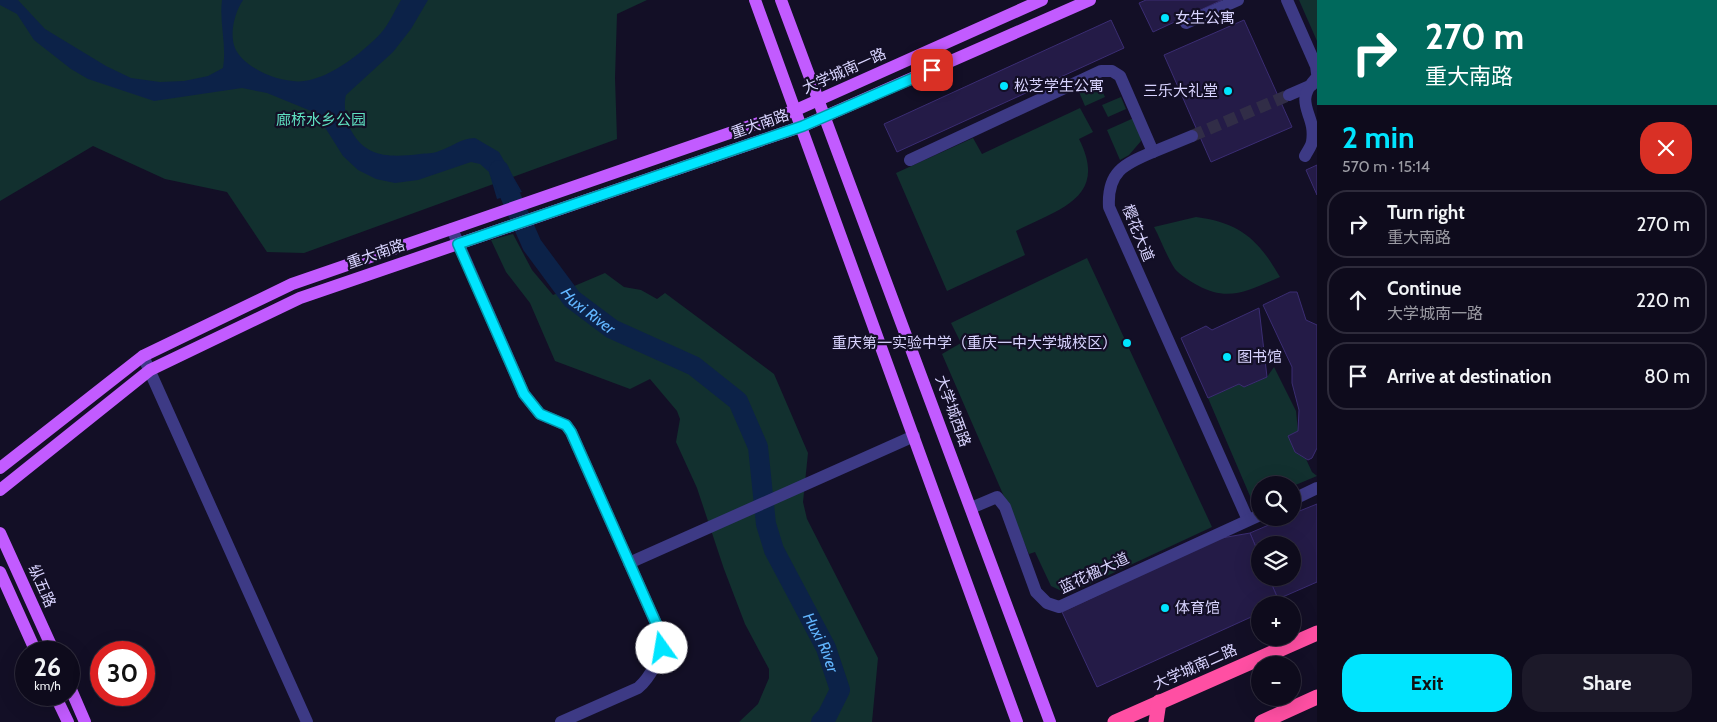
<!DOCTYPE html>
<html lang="en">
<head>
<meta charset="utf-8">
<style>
  body { margin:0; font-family:Cabin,"Noto Sans SC",sans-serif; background:#1c1929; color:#f1f3f6; height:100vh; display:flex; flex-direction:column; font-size:19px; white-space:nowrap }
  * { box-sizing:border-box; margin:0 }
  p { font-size:16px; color:#9b9ba3 }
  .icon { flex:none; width:28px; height:28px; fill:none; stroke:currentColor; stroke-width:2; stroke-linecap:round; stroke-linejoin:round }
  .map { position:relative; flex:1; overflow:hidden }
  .sheet { display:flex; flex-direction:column; background:#0e0b1c; width:400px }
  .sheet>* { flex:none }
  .hud { background:#00695c; color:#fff; overflow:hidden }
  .tools { position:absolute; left:1251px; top:476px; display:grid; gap:10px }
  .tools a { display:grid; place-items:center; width:50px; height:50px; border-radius:50%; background:#0e0b1c; box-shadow:0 5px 20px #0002,0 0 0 1px #2e2b3b; font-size:25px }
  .speed { position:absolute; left:15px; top:641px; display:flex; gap:10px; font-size:25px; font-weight:700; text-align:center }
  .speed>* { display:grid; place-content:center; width:65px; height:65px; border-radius:50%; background:#0e0b1c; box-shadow:0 5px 20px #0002,0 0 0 1px #2e2b3b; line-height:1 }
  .speed small { font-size:12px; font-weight:400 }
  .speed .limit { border:8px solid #d22; background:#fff; color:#111 }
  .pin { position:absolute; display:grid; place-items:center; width:42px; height:42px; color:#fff; margin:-21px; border-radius:10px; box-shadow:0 2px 8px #0006 }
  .me { position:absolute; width:55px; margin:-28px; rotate:347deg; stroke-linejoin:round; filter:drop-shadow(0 0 4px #0008) }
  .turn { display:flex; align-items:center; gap:18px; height:105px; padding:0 25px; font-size:22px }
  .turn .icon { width:65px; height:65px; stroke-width:2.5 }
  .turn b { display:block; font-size:35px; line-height:42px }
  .round { display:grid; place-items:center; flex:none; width:52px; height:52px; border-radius:20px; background:#1c1929 }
  .head { display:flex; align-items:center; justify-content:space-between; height:85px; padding:0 25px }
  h1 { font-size:30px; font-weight:800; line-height:38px; color:#00e5ff }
  .button { display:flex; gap:10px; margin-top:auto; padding:10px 25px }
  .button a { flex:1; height:58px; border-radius:20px; background:#00e5ff; color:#111; font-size:20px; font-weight:800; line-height:58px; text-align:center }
  .button a+a { background:#1c1929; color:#f1f3f6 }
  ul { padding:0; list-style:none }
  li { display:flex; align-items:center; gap:15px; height:68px; margin:0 10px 8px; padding:0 15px; border:2px solid #2e2b3b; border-radius:20px }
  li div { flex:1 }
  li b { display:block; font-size:19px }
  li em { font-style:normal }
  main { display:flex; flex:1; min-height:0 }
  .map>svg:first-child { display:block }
  .green { fill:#12302f }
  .water { fill:#0c2248 }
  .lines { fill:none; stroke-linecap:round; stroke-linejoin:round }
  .river { stroke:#0c2248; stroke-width:20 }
  .building { fill:#241b47; stroke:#3b2d73 }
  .minor-tunnel { stroke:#312d47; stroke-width:12; stroke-dasharray:12 6; stroke-linecap:butt }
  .minor { stroke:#3d3a85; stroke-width:12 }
  .major { stroke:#c25bff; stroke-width:12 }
  .highway { stroke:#ff4fa3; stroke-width:15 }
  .route-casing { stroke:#0095a6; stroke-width:12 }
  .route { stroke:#00e5ff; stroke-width:9 }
  .poi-dot { fill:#00e5ff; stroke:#130f26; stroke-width:2 }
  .labels { text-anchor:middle; stroke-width:4.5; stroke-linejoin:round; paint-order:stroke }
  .poi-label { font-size:15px; fill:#d9d4ff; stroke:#130f26; text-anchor:start }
  .street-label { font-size:15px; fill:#d9d4ff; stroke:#130f26 }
  .park-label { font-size:15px; fill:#5fe0c0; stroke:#130f26 }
  .water-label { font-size:16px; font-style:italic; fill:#62b6ff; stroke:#130f26 }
</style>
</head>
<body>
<main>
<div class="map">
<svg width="1317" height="722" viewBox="0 0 1317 722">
  <rect width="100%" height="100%" fill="#130f26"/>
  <!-- green -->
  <g class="green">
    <path d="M0 0H647L617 14 615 78 617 139 304 253 267 252 227 192 165 179 93 146 0 201Z"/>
    <path d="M1299 0H1317V41Z"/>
    <path d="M1099 84 1105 97 1085 106 1079 92Z"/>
    <path d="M1121 97 1126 109 1108 117 1102 105Z"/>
    <path d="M1080 108 1093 132 1079 139C1109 198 1059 209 1016 231L1025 255 947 291 896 173 973 138 982 154Z"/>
    <path d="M1136 117 1141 141 1129 155 1120 160 1107 130Z"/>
    <path d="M1196 217C1240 223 1258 239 1280 277 1249 290 1229 303 1197 285 1190 281 1180 275 1175 269 1167 257 1161 240 1154 227Z"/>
    <path d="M513 234 532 270 553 295 605 273 624 287 641 290 657 299 665 293 774 374 808 453 803 502 807 519 878 658 872 722H739L758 704 769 678V669L745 624 724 569 697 488 676 442 680 419 677 411 650 379 630 389 555 361 530 303 506 272 491 240Z"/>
    <path d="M1087 258 1212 527 1068 594 1051 586 1035 552 1029 554 942 354 961 343 951 323Z"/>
    <path d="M1274 367 1296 411 1298 431 1288 436 1295 452 1306 459 1312 472 1317 476 1293 486 1260 485V500L1253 503 1208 398 1239 384 1245 387 1267 377Z"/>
  </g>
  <!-- water -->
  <path class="water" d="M0 0H18L45 29 106 66 131 78 160 82 184 81 208 76 223 68C227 45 219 23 222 0H243C235 12 229 33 235 48 244 69 282 84 304 81 331 78 363 52 381 33 389 24 395 10 401 0H428L411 29 393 52 346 95C343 106 346 122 352 132 367 159 393 157 420 154 426 153 433 154 439 151 452 147 461 138 475 138L499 152 522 192 497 199 489 172 480 164 471 162 418 180 395 183 376 179 358 170 343 156 321 121 311 111 267 93 242 88 154 101 88 79 71 69 34 40 17 14 0 5Z"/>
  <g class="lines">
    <!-- river -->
    <path class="river" id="s1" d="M499 170 532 245 572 299 612 329 694 366 738 401 758 447 766 524 774 550 826 648 840 690 827 716 821 722"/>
  </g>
  <!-- building -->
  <g class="building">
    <path d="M1146 0H1222L1153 32 1139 3Z"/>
    <path d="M1111 20 1124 48 897 152 884 124Z"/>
    <path d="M1244 20 1292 127 1211 162 1164 55Z"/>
    <path d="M1317 165V195L1306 170Z"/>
    <path d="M1290 292H1297L1306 320 1317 325V448L1312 458 1308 460 1295 452 1288 436 1298 431 1299 410 1292 383V367L1263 305Z"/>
    <path d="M1259 308 1267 377 1244 387 1239 384 1208 398 1181 338 1206 326 1212 330Z"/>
    <path d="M1317 504V582L1278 599 1269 578H1292V545H1260V557L1250 533 1285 518H1292V514Z"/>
    <path d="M1250 533 1260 557V578H1269L1278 599 1271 605H1260V613L1097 687 1062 612 1216 539Z"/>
  </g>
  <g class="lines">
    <!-- minor-tunnel -->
    <path class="minor-tunnel" d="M1192 136 1289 95"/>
    <!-- minor -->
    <g class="minor">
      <path d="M1287 0 1316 66 1317 73"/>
      <path d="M1186 23 1238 0"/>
      <path d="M1289 95 1312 85"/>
      <path d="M1153 152 1192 136"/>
      <path d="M1305 156C1307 152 1311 147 1312 142 1317 112 1291 105 1317 77"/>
      <path d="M910 160 1101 71H1112L1120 76 1153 152C1124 164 1107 172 1109 207L1248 520"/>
      <path d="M452 229 524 394 540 414 566 425 571 432 663 639C661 656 651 677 638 688L561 722"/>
      <path d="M143 356 307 722"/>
      <path d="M1292 500 1317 488"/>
      <path d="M971 508 997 497 1005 507 1036 592 1047 603 1059 607 1260 515"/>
      <path d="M629 563 914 436"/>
    </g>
    <!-- major -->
    <g class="major">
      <path d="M755 0 1017 722"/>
      <path d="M781 0 1050 722"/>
      <path d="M0 468 143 356 292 284 796 110 1042 0"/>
      <path d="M0 490 150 370 300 298 803 126 1090 0"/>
      <path d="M0 533 54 652"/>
      <path d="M0 572 36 652"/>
      <path d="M69 685 85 722"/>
      <path d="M55 695 68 722"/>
    </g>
    <!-- highway -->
    <g class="highway">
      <path d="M1115 722 1317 633"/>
      <path d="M1156 722 1159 702"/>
      <path d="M1262 722 1317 697"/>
    </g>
  </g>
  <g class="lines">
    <defs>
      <path id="route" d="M662 648 663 639 571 432 566 425 540 414 524 394 458 244 803 126 932 70"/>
    </defs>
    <!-- route casing -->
    <use href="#route" class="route-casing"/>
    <!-- route -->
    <use href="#route" class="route"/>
  </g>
  <!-- markers -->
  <g class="poi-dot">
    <circle cx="1165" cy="18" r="5"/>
    <circle cx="1004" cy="86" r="5"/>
    <circle cx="1228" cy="91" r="5"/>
    <circle cx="1127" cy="343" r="5"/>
    <circle cx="1227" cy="357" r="5"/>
    <circle cx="1165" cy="608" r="5"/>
  </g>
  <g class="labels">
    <!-- poi labels -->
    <g class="poi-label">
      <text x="1175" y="23">女生公寓</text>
      <text x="1014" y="91">松芝学生公寓</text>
      <text x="1218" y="96" text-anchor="end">三乐大礼堂</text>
      <text x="1117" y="348" text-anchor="end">重庆第一实验中学（重庆一中大学城校区）</text>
      <text x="1237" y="362">图书馆</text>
      <text x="1175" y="613">体育馆</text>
    </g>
    <!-- street labels -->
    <g class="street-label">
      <text transform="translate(844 71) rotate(-24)" y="5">大学城南一路</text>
      <text transform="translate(760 124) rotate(-19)" y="5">重大南路</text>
      <text transform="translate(1138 233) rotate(68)" y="5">樱花大道</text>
      <text transform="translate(376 254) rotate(-19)" y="5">重大南路</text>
      <text transform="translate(953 411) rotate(70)" y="5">大学城西路</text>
      <text transform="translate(1094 573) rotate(-25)" y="5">蓝花楹大道</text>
      <text transform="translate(42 586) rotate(66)" y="5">纵五路</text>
      <text transform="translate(1195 667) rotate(-24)" y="5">大学城南二路</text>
    </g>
    <!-- park labels -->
    <g class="park-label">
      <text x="321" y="125">廊桥水乡公园</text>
    </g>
    <!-- water labels -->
    <g class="water-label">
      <text dy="6" stroke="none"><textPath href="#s1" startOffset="169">Huxi River</textPath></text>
      <text dy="6" stroke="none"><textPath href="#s1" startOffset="604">Huxi River</textPath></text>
    </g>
  </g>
</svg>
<div class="tools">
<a><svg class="icon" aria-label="search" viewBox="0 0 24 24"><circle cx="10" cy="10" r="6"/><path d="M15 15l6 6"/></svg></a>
<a><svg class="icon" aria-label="layers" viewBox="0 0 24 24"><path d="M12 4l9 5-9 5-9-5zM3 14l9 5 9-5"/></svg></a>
<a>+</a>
<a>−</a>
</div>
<div class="speed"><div>26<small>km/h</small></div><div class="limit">30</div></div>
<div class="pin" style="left:932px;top:70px;background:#d93025"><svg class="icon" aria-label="arrive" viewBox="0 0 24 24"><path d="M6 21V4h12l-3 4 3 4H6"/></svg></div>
<svg class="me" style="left:662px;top:648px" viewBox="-20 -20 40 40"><circle r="19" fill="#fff"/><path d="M0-13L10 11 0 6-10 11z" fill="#00e5ff"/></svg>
</div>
<section class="sheet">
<div class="hud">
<div class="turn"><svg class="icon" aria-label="right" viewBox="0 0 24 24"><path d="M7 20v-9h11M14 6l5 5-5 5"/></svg><div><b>270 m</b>重大南路</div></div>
</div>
<div class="head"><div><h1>2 min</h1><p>570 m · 15:14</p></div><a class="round" style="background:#d93025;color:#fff"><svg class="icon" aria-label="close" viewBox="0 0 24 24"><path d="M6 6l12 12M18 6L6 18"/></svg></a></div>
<ul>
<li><svg class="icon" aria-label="right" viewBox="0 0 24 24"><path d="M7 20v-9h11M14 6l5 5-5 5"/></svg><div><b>Turn right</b><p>重大南路</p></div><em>270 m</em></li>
<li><svg class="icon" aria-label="ahead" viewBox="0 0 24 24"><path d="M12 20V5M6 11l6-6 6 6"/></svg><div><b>Continue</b><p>大学城南一路</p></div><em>220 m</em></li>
<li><svg class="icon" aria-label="arrive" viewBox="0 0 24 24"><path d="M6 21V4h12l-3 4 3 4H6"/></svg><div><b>Arrive at destination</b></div><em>80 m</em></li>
</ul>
<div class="button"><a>Exit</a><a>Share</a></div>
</section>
</main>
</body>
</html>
